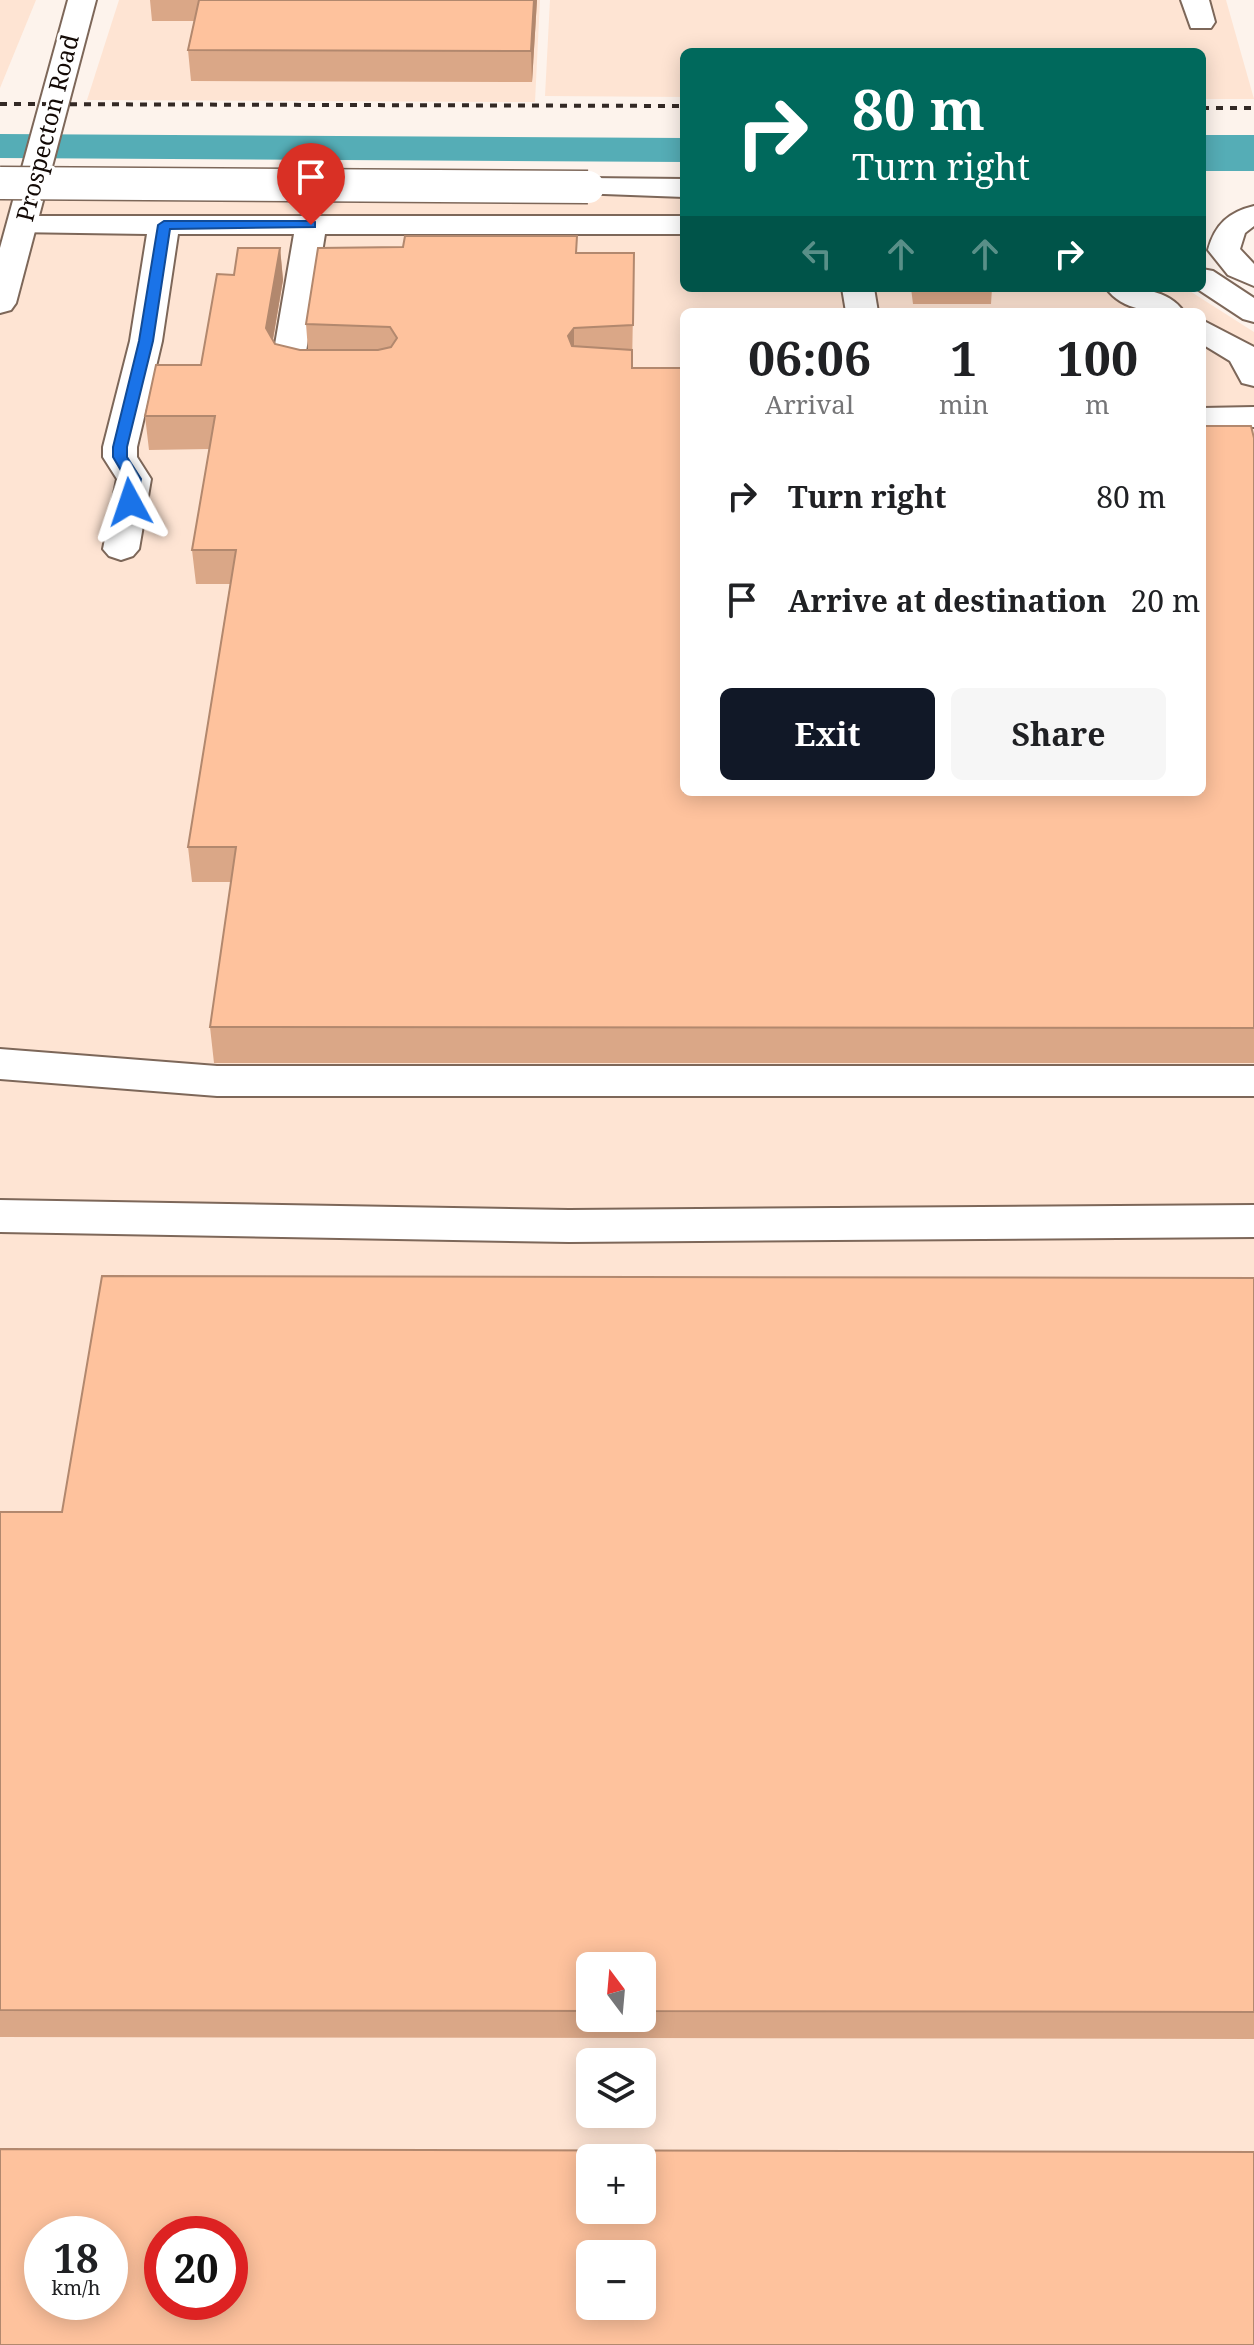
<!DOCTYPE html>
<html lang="en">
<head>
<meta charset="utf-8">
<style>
  body { margin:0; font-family:"Noto Serif",serif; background:#f6f6f6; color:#202124; height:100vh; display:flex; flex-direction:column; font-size:30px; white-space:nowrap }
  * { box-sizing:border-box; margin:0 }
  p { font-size:26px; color:#757577 }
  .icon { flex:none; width:44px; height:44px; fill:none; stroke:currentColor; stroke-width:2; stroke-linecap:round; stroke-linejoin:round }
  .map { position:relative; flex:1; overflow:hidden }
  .panel { position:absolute; left:680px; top:308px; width:526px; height:488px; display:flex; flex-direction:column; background:#fff; border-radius:12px; box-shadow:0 4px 20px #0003 }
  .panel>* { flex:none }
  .top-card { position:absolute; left:680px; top:48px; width:526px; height:244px; border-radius:12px; box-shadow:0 4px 20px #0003; background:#00695c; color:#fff; overflow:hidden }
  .needle { width:52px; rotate:344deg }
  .tools { position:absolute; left:576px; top:1952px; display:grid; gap:16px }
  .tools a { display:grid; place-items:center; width:80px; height:80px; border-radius:12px; background:#fff; box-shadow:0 4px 20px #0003; font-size:40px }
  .speed { position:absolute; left:24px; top:2216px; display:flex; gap:16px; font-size:40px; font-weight:700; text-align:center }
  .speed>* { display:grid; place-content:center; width:104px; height:104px; border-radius:50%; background:#fff; box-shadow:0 4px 20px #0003; line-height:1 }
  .speed small { font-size:20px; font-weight:400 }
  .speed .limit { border:12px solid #d22; background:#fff; color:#111 }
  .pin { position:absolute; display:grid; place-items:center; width:68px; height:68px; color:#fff; margin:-82px -34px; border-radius:50% 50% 50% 0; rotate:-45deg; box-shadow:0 0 8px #0007 }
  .pin .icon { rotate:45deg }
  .me { position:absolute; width:88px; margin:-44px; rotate:355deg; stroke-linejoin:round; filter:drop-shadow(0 0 6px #0008) }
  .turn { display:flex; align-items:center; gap:28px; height:168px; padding:0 40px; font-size:36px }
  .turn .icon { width:104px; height:104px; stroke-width:2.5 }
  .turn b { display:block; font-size:56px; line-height:68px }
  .lanes { display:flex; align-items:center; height:76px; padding:0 40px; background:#0003; justify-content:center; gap:40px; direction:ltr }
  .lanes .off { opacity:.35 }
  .eta { display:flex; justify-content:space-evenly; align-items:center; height:136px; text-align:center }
  .eta b { font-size:48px; font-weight:700; line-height:56px }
  .primary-button { display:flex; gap:16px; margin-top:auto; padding:16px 40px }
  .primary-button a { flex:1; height:92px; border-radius:12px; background:#111827; color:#fff; font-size:32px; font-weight:700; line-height:92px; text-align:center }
  .primary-button a+a { background:#f6f6f6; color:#202124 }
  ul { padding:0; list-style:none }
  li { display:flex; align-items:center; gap:24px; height:104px; padding:0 40px }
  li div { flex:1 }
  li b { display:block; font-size:30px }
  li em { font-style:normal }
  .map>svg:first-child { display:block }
  .built { fill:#fee4d3; fill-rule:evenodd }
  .water { fill:#55adb6 }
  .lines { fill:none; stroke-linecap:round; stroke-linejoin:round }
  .canal { fill:#55adb6; fill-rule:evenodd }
  .minor-casing { stroke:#7d6759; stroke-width:4 }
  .major-casing { stroke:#7d6759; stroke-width:4 }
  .minor { fill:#fff; fill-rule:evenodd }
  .major { fill:#fff; fill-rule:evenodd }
  .rail { stroke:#332925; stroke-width:4; stroke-dasharray:7 7; stroke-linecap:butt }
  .minor-bridge-casing { stroke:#7d6759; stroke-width:35; stroke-linecap:butt }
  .minor-bridge { stroke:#fff; stroke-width:32 }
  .wall { fill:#daa787; fill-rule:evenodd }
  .shaded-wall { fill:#b2886e }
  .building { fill:#fec29d; stroke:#b2886e; stroke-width:2; fill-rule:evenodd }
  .route { fill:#1a73e8; stroke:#114b97; stroke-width:2 }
  .labels { text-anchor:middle; stroke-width:6; stroke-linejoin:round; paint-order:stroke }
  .far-street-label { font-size:24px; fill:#130a06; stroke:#fff }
</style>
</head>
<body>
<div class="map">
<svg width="1254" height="2345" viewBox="0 0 1254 2345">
  <rect width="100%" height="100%" fill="#fdf3ec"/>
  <!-- built -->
  <g class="built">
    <path d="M0 0H36L0 88Z"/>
    <path d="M119 0H540L535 102 87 100Z"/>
    <path d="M550 0H1226L1254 99H1202V52H684V97L545 96Z"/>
    <path d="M684 188V288H1185L1254 332V2345H0V191ZM684 312H1202V792H684ZM590 1966H642V2018H590ZM590 2062H642V2114H590ZM590 2158H642V2210H590ZM42 2234H110V2302H42ZM162 2234H230V2302H162ZM590 2254H642V2306H590Z"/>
  </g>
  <!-- water -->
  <rect class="water" x="1202" y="135" width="52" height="36"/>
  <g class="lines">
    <!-- canal -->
    <path class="canal" d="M0 134 684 138V162L0 158Z"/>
    <defs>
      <g id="minor">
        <path d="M1181 0H1209L1215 22 1211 28H1191Z"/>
        <path d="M588 178 684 179V197L577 193 573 187 577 181Z"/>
        <path d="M1254 206V226L1245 233 1240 249 1254 264V286L1228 275 1208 250C1215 224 1229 212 1254 206Z"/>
        <path d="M23 216H684V234H325L305 358 343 363 347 370 343 377 331 380 279 374 272 362 294 234H178L162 341 137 447V457L151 479 139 549 133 556 121 560 109 556 103 549 117 479 103 457V447L130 341 147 234 12 232 8 225 12 218Z"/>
        <path d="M1202 269 1213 271 1254 298V322L1243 319 1196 288H1202Z"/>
        <path d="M842 288H874L878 312H846Z"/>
        <path d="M1106 288C1133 288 1167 287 1184 312 1157 312 1124 313 1106 288Z"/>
        <path d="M1202 320 1254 347V386L1242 383 1230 361 1202 344Z"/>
        <path d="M1254 407V427L1202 428V408Z"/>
        <path d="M0 1049 217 1066H1254V1096H217L0 1079Z"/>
        <path d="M0 1200 569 1210 1254 1205V1237L569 1242 0 1232Z"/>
      </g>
      <path id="major" d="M68 0H96L16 303 11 310 0 313V248Z"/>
    </defs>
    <!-- minor casing -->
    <use href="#minor" class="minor-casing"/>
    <!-- major casing -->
    <use href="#major" class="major-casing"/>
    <!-- minor -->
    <use href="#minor" class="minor"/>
    <!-- major -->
    <use href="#major" class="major"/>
    <!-- rail -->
    <g class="rail">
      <path d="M0 104 684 106"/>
      <path d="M1202 108H1254"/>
    </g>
    <defs>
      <path id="minor-bridge" d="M0 183 588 187"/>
    </defs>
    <!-- minor-bridge casing -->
    <use href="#minor-bridge" class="minor-bridge-casing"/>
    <!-- minor-bridge -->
    <use href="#minor-bridge" class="minor-bridge"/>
  </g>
  <!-- wall -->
  <g class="wall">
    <path d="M150 0H537L532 82 191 81 188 50 194 21H152Z"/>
    <path d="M280 248 283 280 273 340 275 344 300 350H308L306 324 577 253H634L632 368 684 792 1254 438V1063H214L210 1027 231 882H192L188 847 230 584H196L192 550 209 449 149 450 145 416 201 365 234 275Z"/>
    <path d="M911 288H992L991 304H913Z"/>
    <path d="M1254 1278V2039L0 2037V1512H62ZM590 1966H642V2018H590Z"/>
  </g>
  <!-- shaded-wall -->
  <g class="shaded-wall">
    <path d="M534 0H537L532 82 531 51Z"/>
    <path d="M280 248 283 280 269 362 266 328Z"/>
    <path d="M574 328V361L568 336Z"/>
  </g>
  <!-- building -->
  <g class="building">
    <path d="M199 0H534L531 51 188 50Z"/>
    <path d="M405 236H577L576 253H634L633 325 574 328 568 336 572 346 632 350V368H684V792H1202V426H1251L1254 438V1028L210 1027 236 847H188L236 550H192L215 416H145L156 365H201L217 274 234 275 238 248H280L266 328 275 344 300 350H378L391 347 397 338 390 327 306 324 318 248 403 247Z"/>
    <path d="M102 1276 1254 1278V2012L642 2011V1966H590V2011L0 2010V1512H62Z"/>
    <path d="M0 2149 1254 2152V2345H0ZM590 2158H642V2210H590ZM42 2234H110V2302H42ZM162 2234H230V2302H162ZM590 2254H642V2306H590Z"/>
  </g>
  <!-- route -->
  <path class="route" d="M311 221 315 222V227L170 229 153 341 127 447V457L141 479 137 502 125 505 126 479 113 457V447L139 341 158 225 164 221Z"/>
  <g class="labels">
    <!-- far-street labels -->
    <g class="far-street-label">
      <text transform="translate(48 128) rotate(-76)" y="8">Prospecton Road</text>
    </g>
  </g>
</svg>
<div class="tools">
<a><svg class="needle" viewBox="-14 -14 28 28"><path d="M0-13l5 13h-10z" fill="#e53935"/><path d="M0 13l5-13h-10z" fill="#757577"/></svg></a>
<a><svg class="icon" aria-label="layers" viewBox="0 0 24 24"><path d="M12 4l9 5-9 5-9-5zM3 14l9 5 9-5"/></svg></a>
<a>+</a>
<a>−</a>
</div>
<div class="speed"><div>18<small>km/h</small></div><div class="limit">20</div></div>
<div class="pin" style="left:311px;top:225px;background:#d93025"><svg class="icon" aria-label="arrive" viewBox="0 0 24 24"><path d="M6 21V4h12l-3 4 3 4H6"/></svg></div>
<svg class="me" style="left:130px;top:502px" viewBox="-20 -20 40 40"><path d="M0-17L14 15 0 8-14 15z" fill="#1a73e8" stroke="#fff" stroke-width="4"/></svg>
<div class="top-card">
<div class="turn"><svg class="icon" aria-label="right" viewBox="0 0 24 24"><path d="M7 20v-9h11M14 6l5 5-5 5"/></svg><div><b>80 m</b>Turn right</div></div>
<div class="lanes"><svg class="icon off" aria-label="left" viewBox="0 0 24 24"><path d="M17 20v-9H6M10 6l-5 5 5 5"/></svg><svg class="icon off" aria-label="ahead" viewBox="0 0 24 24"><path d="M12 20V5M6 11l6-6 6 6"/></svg><svg class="icon off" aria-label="ahead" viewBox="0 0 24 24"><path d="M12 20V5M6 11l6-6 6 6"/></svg><svg class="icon" aria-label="right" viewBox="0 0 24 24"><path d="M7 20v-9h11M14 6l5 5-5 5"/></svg></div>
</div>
<section class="panel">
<div class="eta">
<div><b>06:06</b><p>Arrival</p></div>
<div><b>1</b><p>min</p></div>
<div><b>100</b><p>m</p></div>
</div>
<ul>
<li><svg class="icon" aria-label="right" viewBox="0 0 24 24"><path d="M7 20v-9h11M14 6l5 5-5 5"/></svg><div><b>Turn right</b></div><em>80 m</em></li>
<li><svg class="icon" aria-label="arrive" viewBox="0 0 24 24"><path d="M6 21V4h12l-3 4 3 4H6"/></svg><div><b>Arrive at destination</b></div><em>20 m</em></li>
</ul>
<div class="primary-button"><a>Exit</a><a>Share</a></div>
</section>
</div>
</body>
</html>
